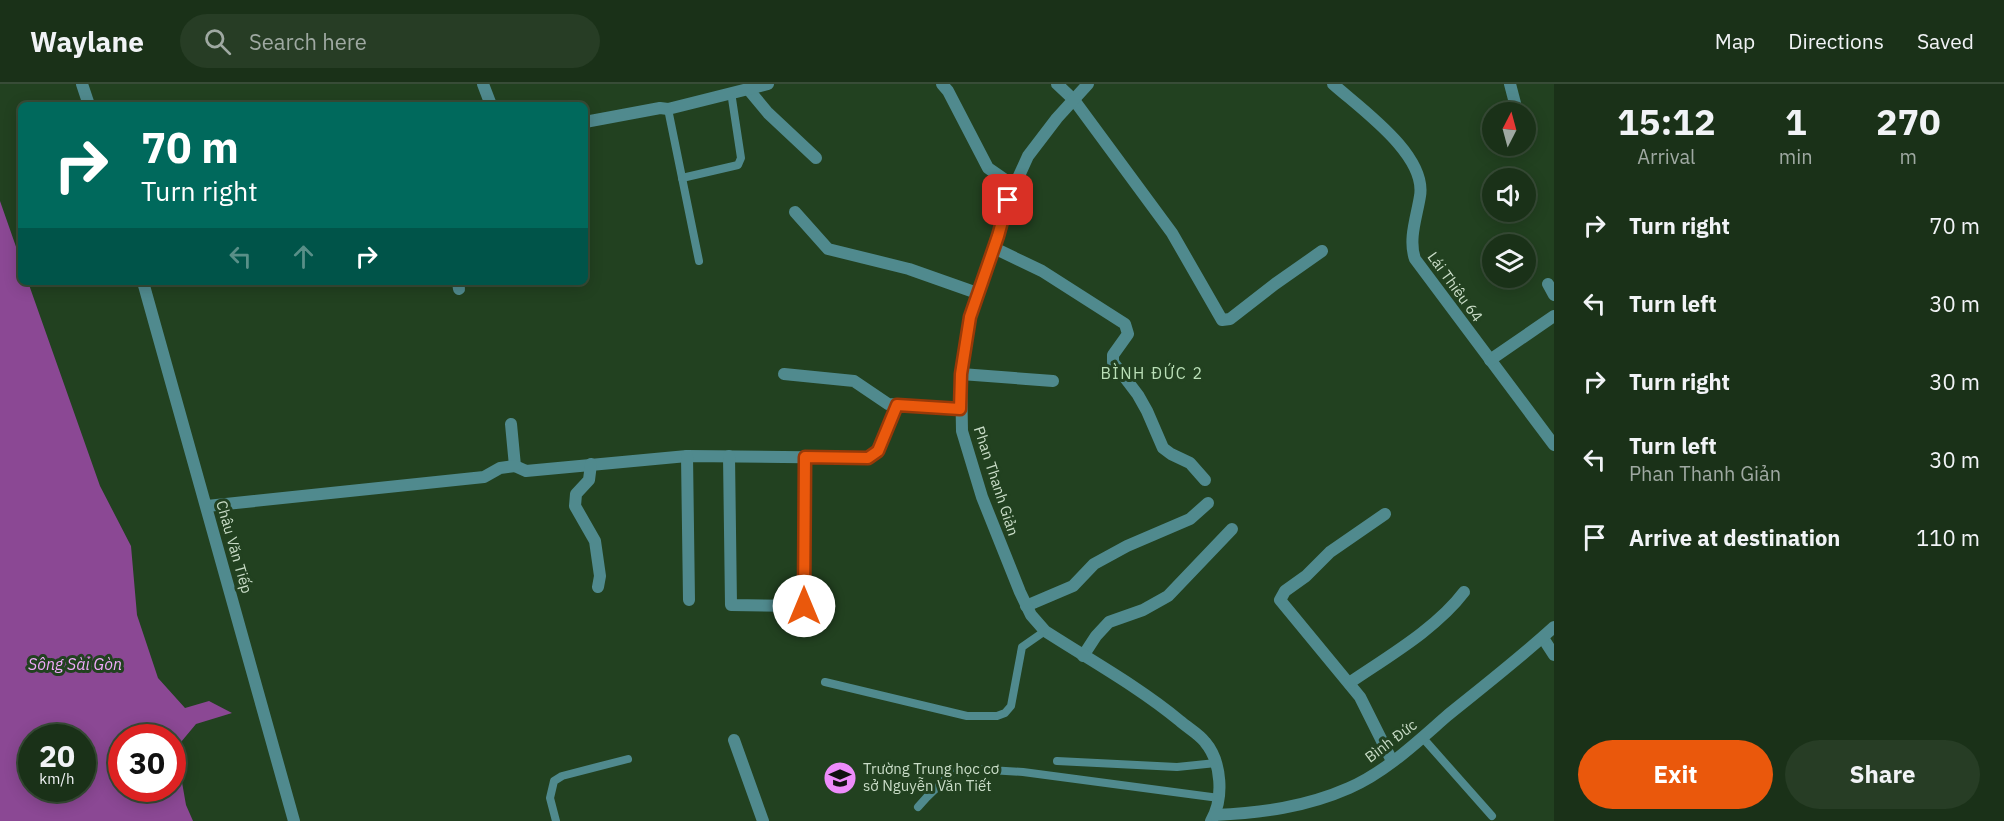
<!DOCTYPE html>
<html lang="en">
<head>
<meta charset="utf-8">
<style>
  body { margin:0; font-family:"IBM Plex Sans",sans-serif; background:#273d25; color:#f1f3f6; height:100vh; display:flex; flex-direction:column; font-size:22px; white-space:nowrap }
  * { box-sizing:border-box; margin:0 }
  p { font-size:20px; color:#9fa9a2 }
  .icon { flex:none; width:33px; height:33px; fill:none; stroke:currentColor; stroke-width:2; stroke-linecap:round; stroke-linejoin:round }
  .map { position:relative; flex:1; overflow:hidden }
  .drawer { display:flex; flex-direction:column; background:#1a3118; width:450px }
  .drawer>* { flex:none }
  .hud { position:absolute; left:18px; top:18px; width:570px; height:183px; border-radius:9px; box-shadow:0 3px 15px #0003,0 0 0 2px #384c37; background:#00695c; color:#fff; overflow:hidden }
  .needle { width:39px; rotate:6deg }
  .controls { position:absolute; left:1482px; top:18px; display:grid; gap:12px }
  .controls a { display:grid; place-items:center; width:54px; height:54px; border-radius:50%; background:#1a3118; box-shadow:0 3px 15px #0003,0 0 0 2px #384c37; font-size:30px }
  .speed { position:absolute; left:18px; top:640px; display:flex; gap:12px; font-size:30px; font-weight:700; text-align:center }
  .speed>* { display:grid; place-content:center; width:78px; height:78px; border-radius:50%; background:#1a3118; box-shadow:0 3px 15px #0003,0 0 0 2px #384c37; line-height:1 }
  .speed small { font-size:15px; font-weight:400 }
  .speed .limit { border:9px solid #d22; background:#fff; color:#111 }
  .pin { position:absolute; display:grid; place-items:center; width:51px; height:51px; color:#fff; margin:-26px; border-radius:12px; box-shadow:0 3px 9px #0006 }
  .me { position:absolute; width:66px; margin:-33px; rotate:0deg; stroke-linejoin:round; filter:drop-shadow(0 0 4px #0008) }
  .turn { display:flex; align-items:center; gap:21px; height:126px; padding:0 24px; font-size:27px }
  .turn .icon { width:78px; height:78px; stroke-width:2.5 }
  .turn b { display:block; font-size:42px; line-height:51px }
  .lanes { display:flex; align-items:center; height:57px; padding:0 24px; background:#0003; justify-content:center; gap:30px; direction:ltr }
  .lanes .off { opacity:.35 }
  .eta { display:flex; justify-content:space-evenly; align-items:center; height:102px; text-align:center }
  .eta b { font-size:36px; font-weight:700; line-height:42px }
  .cta { display:flex; gap:12px; margin-top:auto; padding:12px 24px }
  .cta a { flex:1; height:69px; border-radius:36px; background:#ea580c; color:#fff; font-size:24px; font-weight:700; line-height:69px; text-align:center }
  .cta a+a { background:#273d25; color:#f1f3f6 }
  ul { padding:0; list-style:none }
  li { display:flex; align-items:center; gap:18px; height:78px; padding:0 24px }
  li div { flex:1 }
  li b { display:block; font-size:22px }
  li em { font-style:normal }
  header { display:flex; align-items:center; gap:36px; box-sizing:border-box; height:84px; padding:0 30px; background:#1a3118; border-bottom:2px solid #384c37 }
  header strong { font-size:28px }
  nav { display:flex; gap:33px; margin-inline-start:auto; font-size:21px }
  .search { width:420px; height:54px; background:#273d25; display:flex; align-items:center; gap:15px; box-sizing:border-box; padding:0 21px; border-radius:33px; color:#9fa9a2; font-size:22px }
  main { display:flex; flex:1; min-height:0 }
  .map>svg:first-child { display:block }
  .water { fill:#8b4894; fill-rule:evenodd }
  .lines { fill:none; stroke-linecap:round; stroke-linejoin:round }
  .service { stroke:#508a8e; stroke-width:8 }
  .minor { stroke:#508a8e; stroke-width:12 }
  .tertiary { stroke:#508a8e; stroke-width:12 }
  .route-casing { stroke:#983908; stroke-width:15 }
  .route { stroke:#ea580c; stroke-width:10 }
  .labels { text-anchor:middle; stroke-width:6; stroke-linejoin:round; paint-order:stroke }
  .street-label { font-size:15px; fill:#c9dcc7; stroke:#224120 }
  .poi-label { font-size:15px; fill:#c9dcc7; stroke:#224120; text-anchor:start }
  .neighbourhood-label { font-size:16px; letter-spacing:1.5px; fill:#badfb7; stroke:#224120 }
  .water-label { font-size:16px; font-style:italic; fill:#f1aafb; stroke:#224120 }
</style>
</head>
<body>
<header>
<strong>Waylane</strong>
<div class="search"><svg class="icon" aria-label="search" viewBox="0 0 24 24"><circle cx="10" cy="10" r="6"/><path d="M15 15l6 6"/></svg>Search here</div>
<nav><a>Map</a><a>Directions</a><a>Saved</a></nav>
</header>
<main>
<div class="map">
<svg width="1554" height="737" viewBox="0 0 1554 737">
  <rect width="100%" height="100%" fill="#224120"/>
  <!-- water -->
  <path class="water" d="M0 117 21 177V198H28L100 402 131 462 137 531 158 594 185 624 209 617 232 629 196 640 176 664 186 721 193 737H0ZM32 654H82V705H32ZM122 654H172V705H122Z"/>
  <g class="lines">
    <!-- service -->
    <g class="service">
      <path d="M668 25 699 177"/>
      <path d="M682 94 738 81 741 74 731 8"/>
      <path d="M825 598 967 632H997L1005 629 1011 622 1022 563 1045 547"/>
      <path d="M1422 653 1492 732"/>
      <path d="M1057 677 1177 683 1216 679"/>
      <path d="M918 723 927 713 957 684 1023 688 1219 714"/>
      <path d="M556 737 550 714 554 697 562 692 628 675"/>
    </g>
    <!-- minor -->
    <g class="minor">
      <path d="M483 0 491 21"/>
      <path d="M942 0 948 7 988 84 1014 102"/>
      <path d="M1057 0 1074 16 1172 149 1222 236 1230 235 1275 200 1322 167"/>
      <path d="M1333 0C1361 25 1427 71 1420 112 1417 132 1408 155 1415 175L1554 361"/>
      <path d="M1510 0 1516 23"/>
      <path d="M748 5 768 29 816 74"/>
      <path d="M585 38 660 24 668 25 768 0"/>
      <path d="M795 128 828 165 909 185 977 209"/>
      <path d="M994 164 1042 187 1125 240 1128 250 1113 271V278L1138 311 1147 327 1163 364 1171 370 1190 379 1205 396"/>
      <path d="M458 198 459 205"/>
      <path d="M1548 200 1554 211"/>
      <path d="M1490 276 1554 232"/>
      <path d="M784 290 854 297 888 320 960 325"/>
      <path d="M961 290 1053 297"/>
      <path d="M511 340 515 382 526 387 687 372 868 374 877 367 897 321"/>
      <path d="M687 372 689 516"/>
      <path d="M729 372 731 521 804 522 805 373"/>
      <path d="M591 380 589 396 576 410 575 422 595 457 600 492 598 503"/>
      <path d="M207 422 484 393 500 384 515 382"/>
      <path d="M1385 430 1330 468 1306 492 1285 507 1280 516 1360 613 1392 677"/>
      <path d="M1026 522 1073 502 1094 480 1127 462 1190 435 1208 419"/>
      <path d="M1543 554 1554 571"/>
      <path d="M1083 572 1096 552 1109 538 1143 526 1168 512 1232 445"/>
      <path d="M1349 599C1387 573 1436 545 1464 508"/>
      <path d="M734 656 763 737"/>
    </g>
    <!-- tertiary -->
    <g class="tertiary">
      <path d="M82 0 89 21"/>
      <path d="M1088 0 1057 34 1028 72 1008 116 998 152 970 233 961 290 962 347 982 413 1020 508 1031 531 1045 547C1090 576 1139 603 1180 637 1188 644 1199 650 1205 658 1222 678 1224 715 1211 737"/>
      <path d="M143 198 294 737"/>
      <path d="M1215 731C1261 729 1306 723 1349 704 1386 688 1418 657 1448 631 1484 602 1520 574 1554 543"/>
    </g>
  </g>
  <g class="lines">
    <defs>
      <path id="route" d="M804 522 805 373 868 374 878 367 897 321 960 325 961 290 970 233 998 152 1008 116"/>
    </defs>
    <!-- route casing -->
    <use href="#route" class="route-casing"/>
    <!-- route -->
    <use href="#route" class="route"/>
  </g>
  <!-- icons -->
  <defs>
    <symbol id="school-disc" viewBox="-11 -11 22 22"><circle r="9.5" fill="#ed8cfa" stroke="#224120"/><path d="M0-5L7-2L0 1L-7-2ZM-4 1L0 2.5L4 1V4Q0 6-4 4Z" fill="#111"/></symbol>
  </defs>
  <g fill-rule="evenodd">
    <use href="#school-disc" x="821" y="675" width="38" height="38"/>
  </g>
  <g class="labels">
    <!-- street labels -->
    <g class="street-label">
      <text transform="translate(1455 203) rotate(54)" y="5">Lái Thiêu 64</text>
      <text transform="translate(996 397) rotate(72)" y="5">Phan Thanh Giản</text>
      <text transform="translate(234 463) rotate(74)" y="5">Châu Văn Tiếp</text>
      <text transform="translate(1391 657) rotate(-37)" y="5">Bình Đức</text>
    </g>
    <!-- poi labels -->
    <g class="poi-label">
      <text x="863" y="690">Trường Trung học cơ<tspan x="863" dy="17">sở Nguyễn Văn Tiết</tspan></text>
    </g>
    <!-- neighbourhood labels -->
    <g class="neighbourhood-label">
      <text x="1152" y="295">BÌNH ĐỨC 2</text>
    </g>
    <!-- water labels -->
    <g class="water-label">
      <text x="75" y="586">Sông Sài Gòn</text>
    </g>
  </g>
</svg>
<div class="controls">
<a><svg class="needle" viewBox="-14 -14 28 28"><path d="M0-13l5 13h-10z" fill="#e53935"/><path d="M0 13l5-13h-10z" fill="#9fa9a2"/></svg></a>
<a><svg class="icon" aria-label="sound" viewBox="0 0 24 24"><path d="M4 9h4l5-4v14l-5-4H4zM17 9q2 3 0 6"/></svg></a>
<a><svg class="icon" aria-label="layers" viewBox="0 0 24 24"><path d="M12 4l9 5-9 5-9-5zM3 14l9 5 9-5"/></svg></a>
</div>
<div class="speed"><div>20<small>km/h</small></div><div class="limit">30</div></div>
<div class="pin" style="left:1008px;top:116px;background:#d93025"><svg class="icon" aria-label="arrive" viewBox="0 0 24 24"><path d="M6 21V4h12l-3 4 3 4H6"/></svg></div>
<svg class="me" style="left:804px;top:522px" viewBox="-20 -20 40 40"><circle r="19" fill="#fff"/><path d="M0-13L10 11 0 6-10 11z" fill="#ea580c"/></svg>
<div class="hud">
<div class="turn"><svg class="icon" aria-label="right" viewBox="0 0 24 24"><path d="M7 20v-9h11M14 6l5 5-5 5"/></svg><div><b>70 m</b>Turn right</div></div>
<div class="lanes"><svg class="icon off" aria-label="left" viewBox="0 0 24 24"><path d="M17 20v-9H6M10 6l-5 5 5 5"/></svg><svg class="icon off" aria-label="ahead" viewBox="0 0 24 24"><path d="M12 20V5M6 11l6-6 6 6"/></svg><svg class="icon" aria-label="right" viewBox="0 0 24 24"><path d="M7 20v-9h11M14 6l5 5-5 5"/></svg></div>
</div>
</div>
<section class="drawer">
<div class="eta">
<div><b>15:12</b><p>Arrival</p></div>
<div><b>1</b><p>min</p></div>
<div><b>270</b><p>m</p></div>
</div>
<ul>
<li><svg class="icon" aria-label="right" viewBox="0 0 24 24"><path d="M7 20v-9h11M14 6l5 5-5 5"/></svg><div><b>Turn right</b></div><em>70 m</em></li>
<li><svg class="icon" aria-label="left" viewBox="0 0 24 24"><path d="M17 20v-9H6M10 6l-5 5 5 5"/></svg><div><b>Turn left</b></div><em>30 m</em></li>
<li><svg class="icon" aria-label="right" viewBox="0 0 24 24"><path d="M7 20v-9h11M14 6l5 5-5 5"/></svg><div><b>Turn right</b></div><em>30 m</em></li>
<li><svg class="icon" aria-label="left" viewBox="0 0 24 24"><path d="M17 20v-9H6M10 6l-5 5 5 5"/></svg><div><b>Turn left</b><p>Phan Thanh Giản</p></div><em>30 m</em></li>
<li><svg class="icon" aria-label="arrive" viewBox="0 0 24 24"><path d="M6 21V4h12l-3 4 3 4H6"/></svg><div><b>Arrive at destination</b></div><em>110 m</em></li>
</ul>
<div class="cta"><a>Exit</a><a>Share</a></div>
</section>
</main>
</body>
</html>
